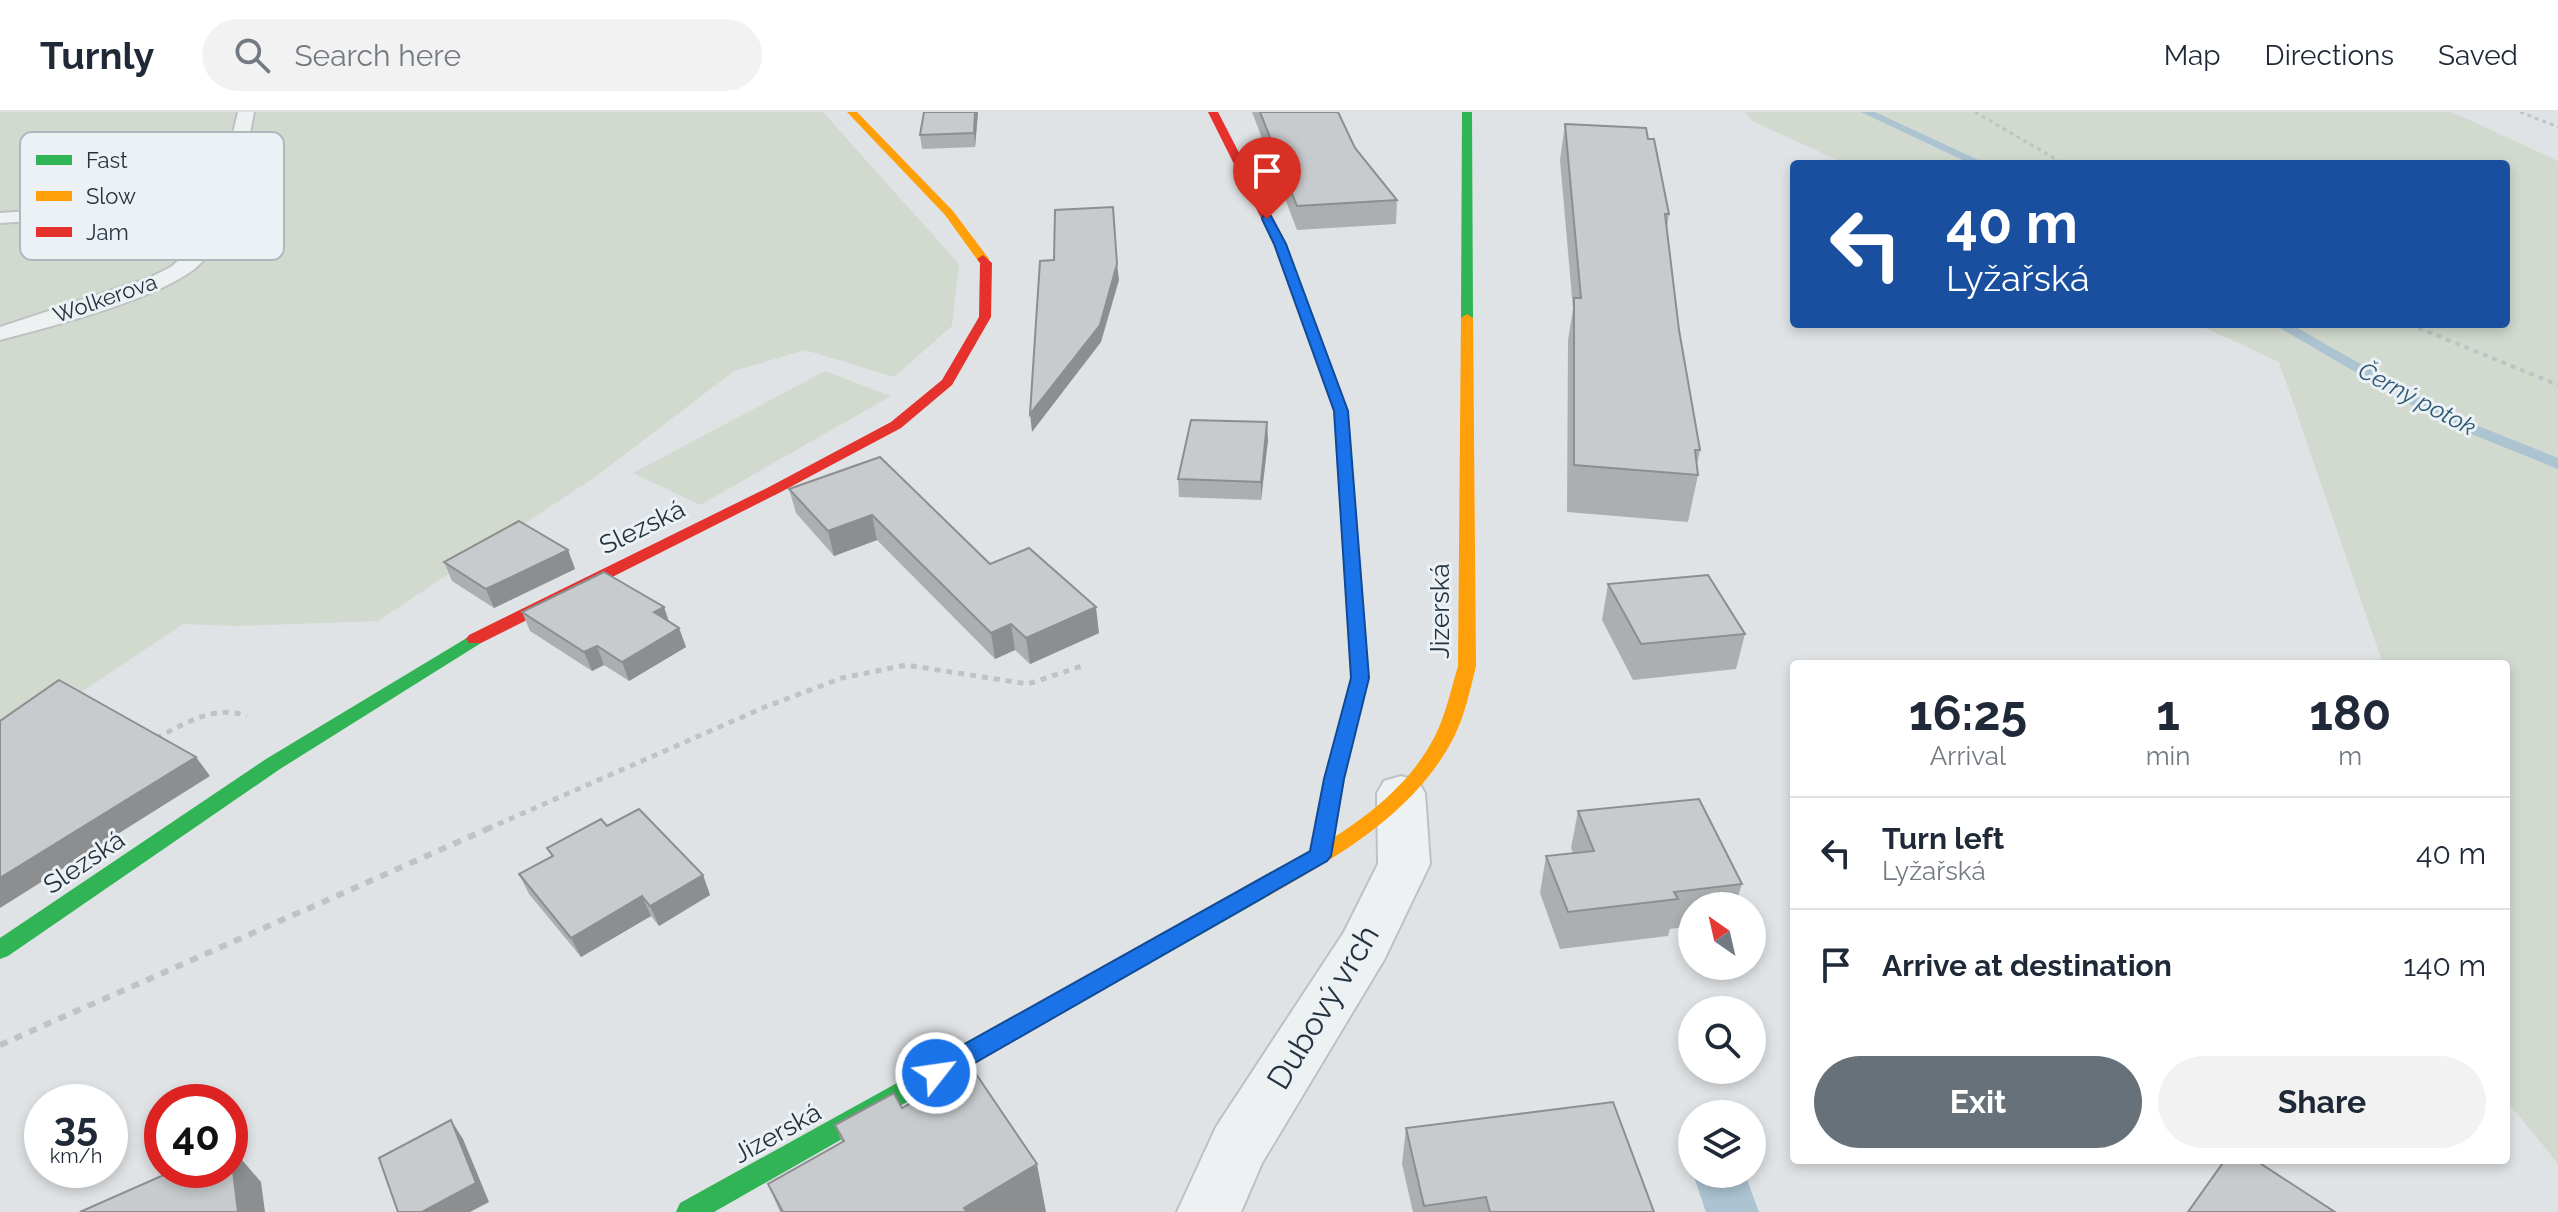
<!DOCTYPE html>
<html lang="en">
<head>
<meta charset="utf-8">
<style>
  body { margin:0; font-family:Raleway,sans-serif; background:#f2f2f3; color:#1f2937; height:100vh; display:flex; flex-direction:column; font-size:30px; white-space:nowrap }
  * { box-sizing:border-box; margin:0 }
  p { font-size:26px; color:#747a83 }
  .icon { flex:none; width:44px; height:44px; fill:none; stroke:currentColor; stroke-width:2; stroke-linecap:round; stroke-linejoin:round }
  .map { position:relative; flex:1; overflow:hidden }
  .sheet { position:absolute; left:1790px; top:548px; width:720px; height:504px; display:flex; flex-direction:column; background:#fff; border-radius:8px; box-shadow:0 4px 12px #0003 }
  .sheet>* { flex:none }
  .top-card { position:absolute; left:1790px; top:48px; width:720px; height:168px; border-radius:8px; box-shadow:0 4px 12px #0003; background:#1a4fa0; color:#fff; overflow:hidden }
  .needle { width:52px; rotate:326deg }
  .buttons { position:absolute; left:1678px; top:780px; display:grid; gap:16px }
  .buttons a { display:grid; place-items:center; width:88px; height:88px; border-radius:50%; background:#fff; box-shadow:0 4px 12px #0003; font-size:40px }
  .speed { position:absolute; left:24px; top:972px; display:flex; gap:16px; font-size:40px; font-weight:700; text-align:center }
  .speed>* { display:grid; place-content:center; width:104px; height:104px; border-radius:50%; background:#fff; box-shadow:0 4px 12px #0003; line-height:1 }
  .speed small { font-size:20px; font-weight:400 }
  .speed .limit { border:12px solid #d22; background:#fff; color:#111 }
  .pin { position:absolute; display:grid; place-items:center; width:68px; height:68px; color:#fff; margin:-82px -34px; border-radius:50% 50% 50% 0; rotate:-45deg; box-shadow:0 0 8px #0007 }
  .pin .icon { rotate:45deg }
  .me { position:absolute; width:88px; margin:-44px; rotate:60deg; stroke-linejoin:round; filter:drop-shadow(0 0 6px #0008) }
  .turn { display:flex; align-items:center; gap:28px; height:168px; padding:0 24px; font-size:36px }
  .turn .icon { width:104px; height:104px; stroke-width:2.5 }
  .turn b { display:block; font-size:56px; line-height:68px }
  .eta { display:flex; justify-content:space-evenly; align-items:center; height:136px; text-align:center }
  .eta b { font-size:48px; font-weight:700; line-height:56px }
  .cta { display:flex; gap:16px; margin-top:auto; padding:16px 24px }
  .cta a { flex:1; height:92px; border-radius:48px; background:#667179; color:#fff; font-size:32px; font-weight:700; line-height:92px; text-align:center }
  .cta a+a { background:#f2f2f3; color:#1f2937 }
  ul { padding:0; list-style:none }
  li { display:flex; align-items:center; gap:24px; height:112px; padding:0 24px; border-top:2px solid #e0e1e3 }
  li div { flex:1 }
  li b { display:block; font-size:30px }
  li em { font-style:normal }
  header { display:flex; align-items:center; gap:48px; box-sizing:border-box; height:112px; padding:0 40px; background:#fff; border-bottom:2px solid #e0e1e3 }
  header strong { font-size:38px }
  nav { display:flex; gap:44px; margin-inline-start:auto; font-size:28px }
  .search { width:560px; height:72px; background:#f2f2f3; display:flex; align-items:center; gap:20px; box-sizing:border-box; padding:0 28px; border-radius:44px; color:#747a83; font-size:30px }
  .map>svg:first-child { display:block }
  .green { fill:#d2dacf }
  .water { fill:#acc4d2 }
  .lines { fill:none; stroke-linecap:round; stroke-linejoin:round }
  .stream { fill:#acc4d2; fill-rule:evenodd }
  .lane-casing { stroke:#bec1c3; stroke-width:4 }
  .street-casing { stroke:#bec1c3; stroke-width:4 }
  .path-far3 { stroke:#bec3c5; stroke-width:3; stroke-dasharray:4 4; stroke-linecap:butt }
  .path-far2 { stroke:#bec3c5; stroke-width:4; stroke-dasharray:5 5; stroke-linecap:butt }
  .path-far1 { stroke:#bec3c5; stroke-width:5; stroke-dasharray:6 6; stroke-linecap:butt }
  .path { stroke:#bec3c5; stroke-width:6; stroke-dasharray:8 8; stroke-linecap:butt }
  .lane { fill:#eef1f2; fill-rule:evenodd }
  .street { fill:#eef1f2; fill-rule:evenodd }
  .fast { fill:#30b455; fill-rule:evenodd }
  .slow { fill:#ff9f0a; fill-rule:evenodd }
  .jam { fill:#e5322d; fill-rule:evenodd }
  .wall { fill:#acafb0 }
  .shaded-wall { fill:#8c8e90 }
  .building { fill:#c8cbcd; stroke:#8c8e90; stroke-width:2 }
  .route { fill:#1a73e8; stroke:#114b97; stroke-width:2 }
  .labels { text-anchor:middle; stroke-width:6; stroke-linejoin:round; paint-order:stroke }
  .far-street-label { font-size:22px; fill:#25333f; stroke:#ecf1f5 }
  .far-water-label { font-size:24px; font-style:italic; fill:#2d5975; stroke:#ecf1f5 }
  .street-label { font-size:26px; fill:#25333f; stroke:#ecf1f5 }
  .near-street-label { font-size:32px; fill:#25333f; stroke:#ecf1f5 }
  .key { fill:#ecf1f5; stroke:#b0b8be; stroke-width:2 }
  .key-label { font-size:22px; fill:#25333f }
</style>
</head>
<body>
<header>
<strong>Turnly</strong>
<div class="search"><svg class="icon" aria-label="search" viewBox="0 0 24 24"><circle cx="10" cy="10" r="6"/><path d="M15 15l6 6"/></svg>Search here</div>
<nav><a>Map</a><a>Directions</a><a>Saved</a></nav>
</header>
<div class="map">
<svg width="2558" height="1100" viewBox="0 0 2558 1100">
  <rect width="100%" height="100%" fill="#e0e3e5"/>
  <!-- green -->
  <g class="green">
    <path d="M0 0H823L959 152 952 214 894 265 805 238 734 259 598 363 378 509 237 514 183 512 0 634Z"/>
    <path d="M1745 0H2452L2558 49V1052L2506 988V552H2383L2279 250 2197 212H2506V52H1846L1752 9Z"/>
    <path d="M825 259 891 284 700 393 633 361Z"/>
  </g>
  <!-- water -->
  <path class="water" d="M1693 1062H1745L1759 1100H1706Z"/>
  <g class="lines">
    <!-- stream -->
    <g class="stream">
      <path d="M1861 0H1875L1987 52H1971Z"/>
      <path d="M2273 212H2290L2451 303 2558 346V357L2439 309Z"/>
    </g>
    <defs>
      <path id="lane" d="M238 0H254C246 43 230 118 201 151 170 184 47 216 0 228V215L149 166 171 155 193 135 146 118 76 106 0 111V101L76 96 150 108 198 124 225 55Z"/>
      <path id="street" d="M1401 664 1418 669 1425 681 1430 752 1384 848 1262 1051 1241 1100H1177L1216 1015 1344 820 1378 752 1377 681 1384 669Z"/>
    </defs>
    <!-- lane casing -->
    <use href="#lane" class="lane-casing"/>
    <!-- street casing -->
    <use href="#street" class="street-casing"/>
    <!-- path-far3 -->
    <g class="path-far3">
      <path d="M1975 0 2064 52"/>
      <path d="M2520 0 2558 15"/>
    </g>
    <!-- path-far2 -->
    <path class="path-far2" d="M2409 212 2558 273"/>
    <!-- path-far1 -->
    <g class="path-far1">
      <path d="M156 626C185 612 214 592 247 604"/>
      <path d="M487 717 765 595 842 566 906 553 1028 572 1082 554"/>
    </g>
    <!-- path -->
    <path class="path" d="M0 933 492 715"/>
    <!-- lane -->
    <use href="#lane" class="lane"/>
    <!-- street -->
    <use href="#street" class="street"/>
    <!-- fast -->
    <g class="fast">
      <path d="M1462 0H1472L1473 206 1467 210 1461 206Z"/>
      <path d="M475 521 481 523 484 527 481 531 280 657 8 844 0 847V826L266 647Z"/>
      <path d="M1255 773 1263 775 1266 781 1263 787 714 1100H676L680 1091Z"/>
    </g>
    <!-- slow -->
    <g class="slow">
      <path d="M847 0H857L953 99 989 147 987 150H979L945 103Z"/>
      <path d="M1467 202 1473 206 1476 554C1470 578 1465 603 1454 625 1414 703 1336 745 1263 787L1255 789 1247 787 1244 781 1247 775C1316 737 1398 697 1435 624 1446 602 1451 577 1458 554L1461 206Z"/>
    </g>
    <!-- jam -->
    <g class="jam">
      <path d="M1208 0H1218L1286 132 1348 299 1369 566 1344 667 1330 744 1327 750 1320 752 1313 750 1310 744 1324 667 1351 566 1334 299 1274 132Z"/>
      <path d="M983 143 992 151 991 205 952 273 901 316 779 381 481 531H469L466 527 469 523 769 375 891 310 942 268 979 205 980 151 977 147Z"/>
    </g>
  </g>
  <!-- wall -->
  <g class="wall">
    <path d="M978 0 975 35 922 37 920 23Z"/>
    <path d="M1252 0H1338L1355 36 1397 88 1396 112 1297 118Z"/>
    <path d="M1565 12 1648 27 1669 102 1667 116 1679 218 1700 338 1697 352 1698 363 1688 410 1567 400 1568 228 1573 197 1560 48Z"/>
    <path d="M1268 328 1261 388 1179 385 1178 367Z"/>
    <path d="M880 345 990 452 1099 521 1030 552 1015 538 995 547 877 428 834 444 796 401 789 377Z"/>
    <path d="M568 438 575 457 494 496 452 469 444 450Z"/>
    <path d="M1608 472 1745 522 1736 557 1633 568 1602 508Z"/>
    <path d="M664 495 669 509 679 516 686 535 629 569 604 553 592 559 530 519 522 500Z"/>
    <path d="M1578 699 1742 772 1735 794H1692V814L1670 817 1668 824 1560 837 1540 781 1546 744 1573 741 1571 736Z"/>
    <path d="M607 714 703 763 710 783 659 814 651 804 581 845 529 782 519 762 552 745 547 736Z"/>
    <path d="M902 996 1046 1100H780L768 1072 842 1030 835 1013Z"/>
    <path d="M1406 1016 1654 1100H1413L1402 1052Z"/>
    <path d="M2224 1048H2255L2335 1100H2187Z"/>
  </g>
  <!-- shaded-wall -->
  <g class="shaded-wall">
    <path d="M975 0H978L975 35 974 21Z"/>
    <path d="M1117 152 1119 168 1101 230 1032 320 1030 302Z"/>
    <path d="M1267 310 1268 328 1261 388V370Z"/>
    <path d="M872 403 877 428 834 444 828 419Z"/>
    <path d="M568 438 575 457 494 496 486 477Z"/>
    <path d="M664 495 670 514 654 500Z"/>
    <path d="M1096 495 1099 521 1030 552 1026 526Z"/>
    <path d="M1011 512 1015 538 995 547 991 521Z"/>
    <path d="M679 516 686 535 629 569 622 550Z"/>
    <path d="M597 534 604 553 592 559 584 540Z"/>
    <path d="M196 645 210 664 0 796V766Z"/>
    <path d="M703 763 710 783 659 814 650 794Z"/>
    <path d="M642 784 651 804 581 845 571 826Z"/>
    <path d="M451 1008 463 1027 489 1090 470 1100H422Z"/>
    <path d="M230 1034 261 1070 265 1100H238Z"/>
    <path d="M1037 1052 1046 1100H966L964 1096Z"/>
  </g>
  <!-- building -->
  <g class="building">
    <path d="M924 0H975L974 21 920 23Z"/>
    <path d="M1260 0H1338L1355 36 1397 88 1297 94Z"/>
    <path d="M1565 12 1646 16 1648 27H1654L1669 102H1665L1679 218 1700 338H1695L1698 363 1574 353V186H1581Z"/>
    <path d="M1113 95 1117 152 1100 213 1030 302 1040 149 1054 148 1055 98Z"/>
    <path d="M1191 308 1267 310 1261 370 1178 367Z"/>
    <path d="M880 345 990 452 1029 436 1096 495 1026 526 1011 512 991 521 872 403 828 419 789 377Z"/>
    <path d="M519 409 568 438 486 477 444 450Z"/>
    <path d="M604 460 664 495 654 500 679 516 622 550 597 534 584 540 522 500Z"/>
    <path d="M1708 463 1745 522 1641 532 1608 472Z"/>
    <path d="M59 568 196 645 0 766V609Z"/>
    <path d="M1699 687 1742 772 1674 780 1678 787 1568 800 1546 744 1594 739 1578 699Z"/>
    <path d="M639 697 703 763 650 794 642 784 571 826 519 762 553 744 547 736 601 707 607 714Z"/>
    <path d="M972 956 1037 1052 964 1096 967 1100H783L768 1072 844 1029 835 1013 894 981 902 996Z"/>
    <path d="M1613 990 1654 1100H1490L1486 1085 1424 1094 1406 1016Z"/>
    <path d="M451 1008 476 1071 422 1100H398L379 1046Z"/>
    <path d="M230 1034 238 1100H80L175 1058H230Z"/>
    <path d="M2225 1048H2255L2335 1100H2188Z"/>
  </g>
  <!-- route -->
  <path class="route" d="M1263 104H1271L1286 132 1348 299 1369 566 1344 667 1331 744 1327 749 945 968 936 971 927 968 924 961 927 953 1310 739 1324 667 1351 566 1334 299 1274 132 1262 107Z"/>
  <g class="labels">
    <!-- far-street labels -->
    <g class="far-street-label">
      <text transform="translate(105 186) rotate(-19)" y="8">Wolkerova</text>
    </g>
    <!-- far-water labels -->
    <g class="far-water-label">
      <text transform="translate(2417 287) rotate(28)" y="8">Černý potok</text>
    </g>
    <!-- street labels -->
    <g class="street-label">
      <text transform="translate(642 415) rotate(-26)" y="9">Slezská</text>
      <text transform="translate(1440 499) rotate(-90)" y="9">Jizerská</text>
      <text transform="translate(84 750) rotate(-34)" y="9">Slezská</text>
      <text transform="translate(777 1021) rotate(-29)" y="9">Jizerská</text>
    </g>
    <!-- near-street labels -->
    <g class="near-street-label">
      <text transform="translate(1323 895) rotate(-59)" y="11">Dubový vrch</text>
    </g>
  </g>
  <!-- legend -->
  <rect x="20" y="20" width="264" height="128" rx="12" class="key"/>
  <rect x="36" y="43" width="36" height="10" fill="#30b455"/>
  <rect x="36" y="79" width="36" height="10" fill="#ff9f0a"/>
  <rect x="36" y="115" width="36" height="10" fill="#e5322d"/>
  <g class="key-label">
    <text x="86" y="56">Fast</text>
    <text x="86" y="92">Slow</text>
    <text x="86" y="128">Jam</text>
  </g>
</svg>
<div class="buttons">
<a><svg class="needle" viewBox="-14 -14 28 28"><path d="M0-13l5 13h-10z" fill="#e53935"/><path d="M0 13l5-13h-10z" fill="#747a83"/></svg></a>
<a><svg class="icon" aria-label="search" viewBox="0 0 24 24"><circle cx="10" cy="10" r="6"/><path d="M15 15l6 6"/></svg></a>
<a><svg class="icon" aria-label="layers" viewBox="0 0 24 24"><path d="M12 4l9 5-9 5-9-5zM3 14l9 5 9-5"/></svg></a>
</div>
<div class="speed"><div>35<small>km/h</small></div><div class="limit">40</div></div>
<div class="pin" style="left:1267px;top:107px;background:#d93025"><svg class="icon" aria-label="arrive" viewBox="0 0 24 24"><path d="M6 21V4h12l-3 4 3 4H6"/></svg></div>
<svg class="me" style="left:936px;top:961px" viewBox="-20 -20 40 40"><circle r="17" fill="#1a73e8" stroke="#fff" stroke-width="3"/><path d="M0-11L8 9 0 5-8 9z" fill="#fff"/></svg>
<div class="top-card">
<div class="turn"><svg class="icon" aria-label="left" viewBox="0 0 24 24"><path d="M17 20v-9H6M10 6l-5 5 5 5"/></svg><div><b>40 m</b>Lyžařská</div></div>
</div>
<section class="sheet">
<div class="eta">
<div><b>16:25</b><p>Arrival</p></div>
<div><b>1</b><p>min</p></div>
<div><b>180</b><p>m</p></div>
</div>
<ul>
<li><svg class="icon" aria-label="left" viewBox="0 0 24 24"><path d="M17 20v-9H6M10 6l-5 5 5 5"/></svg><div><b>Turn left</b><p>Lyžařská</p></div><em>40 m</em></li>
<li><svg class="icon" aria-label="arrive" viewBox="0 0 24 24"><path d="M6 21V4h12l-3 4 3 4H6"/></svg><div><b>Arrive at destination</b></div><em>140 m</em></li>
</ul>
<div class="cta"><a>Exit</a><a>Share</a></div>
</section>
</div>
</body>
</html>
